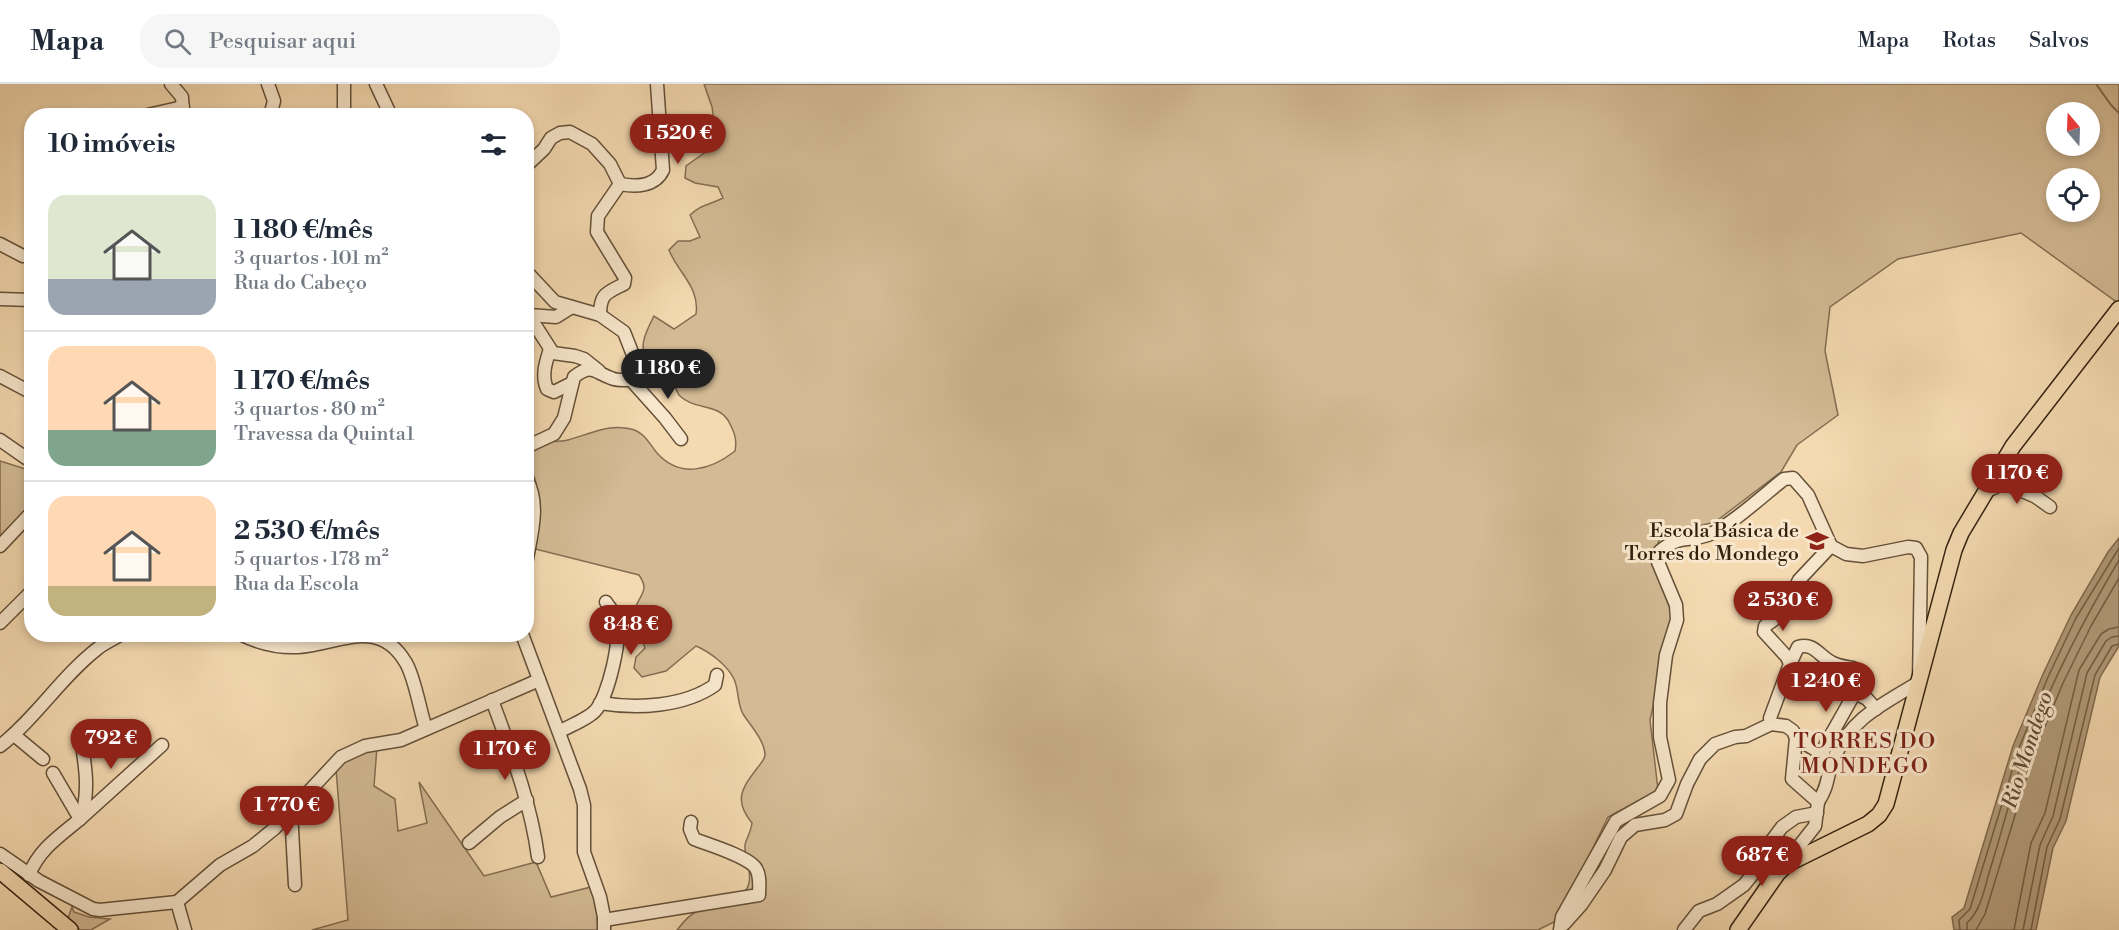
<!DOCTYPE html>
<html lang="pt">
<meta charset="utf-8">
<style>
body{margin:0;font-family:"Libre Bodoni",serif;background:#f6f6f7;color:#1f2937;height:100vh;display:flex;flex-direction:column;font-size:22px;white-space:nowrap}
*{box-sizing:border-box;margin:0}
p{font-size:20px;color:#747a83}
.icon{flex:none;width:33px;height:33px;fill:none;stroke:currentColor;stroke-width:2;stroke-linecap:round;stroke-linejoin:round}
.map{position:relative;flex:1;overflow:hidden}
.sheet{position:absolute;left:24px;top:24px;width:510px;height:534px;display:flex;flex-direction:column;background:#fff;border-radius:24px;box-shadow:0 3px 9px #0003}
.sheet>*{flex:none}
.needle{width:39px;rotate:341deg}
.controls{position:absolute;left:2046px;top:18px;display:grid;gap:12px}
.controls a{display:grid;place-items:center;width:54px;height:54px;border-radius:50%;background:#fff;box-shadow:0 3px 9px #0003;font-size:30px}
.price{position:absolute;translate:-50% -51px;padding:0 14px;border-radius:21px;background:#8f2418;color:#fff;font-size:20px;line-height:39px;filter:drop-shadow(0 2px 3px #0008)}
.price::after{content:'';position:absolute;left:50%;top:36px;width:18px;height:14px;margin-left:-9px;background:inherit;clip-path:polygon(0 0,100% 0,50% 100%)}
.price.current{background:#222;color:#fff}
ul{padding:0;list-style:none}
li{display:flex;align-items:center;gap:18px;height:150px;padding:0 24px}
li+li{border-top:2px solid #e0e1e3}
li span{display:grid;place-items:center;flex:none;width:168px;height:120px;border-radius:18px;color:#555}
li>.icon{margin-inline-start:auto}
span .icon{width:72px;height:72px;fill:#fffc;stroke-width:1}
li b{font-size:26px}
h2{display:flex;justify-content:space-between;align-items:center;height:72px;padding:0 24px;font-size:26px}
header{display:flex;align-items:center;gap:36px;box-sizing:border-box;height:84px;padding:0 30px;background:#fff;border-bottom:2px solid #e0e1e3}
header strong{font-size:28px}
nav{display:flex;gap:33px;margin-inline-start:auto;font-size:21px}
.search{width:420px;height:54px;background:#f6f6f7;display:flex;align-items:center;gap:15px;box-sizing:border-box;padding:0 21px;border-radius:24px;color:#747a83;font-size:22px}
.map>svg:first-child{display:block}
.green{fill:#d4bb95;stroke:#846e52;stroke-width:1.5;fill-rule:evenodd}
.water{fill:#b39b7a;stroke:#806b4f;stroke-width:1.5}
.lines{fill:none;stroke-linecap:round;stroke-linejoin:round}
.shore{stroke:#745e44;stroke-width:1.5}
.stream{stroke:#806b4f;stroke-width:2}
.minor-casing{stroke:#645038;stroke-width:15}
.major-casing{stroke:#34220f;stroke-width:18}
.minor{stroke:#f8e7cc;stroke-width:12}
.major{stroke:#f5dab1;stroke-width:15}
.labels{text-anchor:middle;stroke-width:6;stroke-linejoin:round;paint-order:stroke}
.poi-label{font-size:20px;fill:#34220f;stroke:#f8e7cc;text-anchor:end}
.water-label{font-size:21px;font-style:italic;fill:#604c34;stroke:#f8e7cc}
.quarter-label{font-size:22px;letter-spacing:1.5px;fill:#7a1f14;stroke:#f8e7cc}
</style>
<header>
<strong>Mapa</strong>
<div class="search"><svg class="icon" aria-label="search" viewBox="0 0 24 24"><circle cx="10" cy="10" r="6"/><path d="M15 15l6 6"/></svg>Pesquisar aqui</div>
<nav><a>Mapa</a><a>Rotas</a><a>Salvos</a></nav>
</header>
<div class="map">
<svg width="2119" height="846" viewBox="0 0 2119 846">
<rect width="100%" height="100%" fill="#f5dab1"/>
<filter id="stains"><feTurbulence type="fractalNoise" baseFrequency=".00333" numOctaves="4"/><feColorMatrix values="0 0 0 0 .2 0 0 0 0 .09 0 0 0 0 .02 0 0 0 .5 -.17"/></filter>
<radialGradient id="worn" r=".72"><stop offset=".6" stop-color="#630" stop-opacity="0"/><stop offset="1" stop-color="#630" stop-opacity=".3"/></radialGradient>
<g class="green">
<path d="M704,0H2119V218L2118,219L2021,149L1898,175L1830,223L1825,267L1838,331L1797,361L1781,388L1715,438L1661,451L1652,477L1673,532L1650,636L1658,706L1608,733L1558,836L1538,846H677C682,840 687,833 694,829C710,819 744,822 749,799C752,786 744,774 745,761C746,755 751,748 752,739C733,716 742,704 758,683C761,679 765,675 765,671C765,657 750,641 743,630C737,619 739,606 734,595C727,581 710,568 696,562L666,587L642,593L634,584L636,573L645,564L641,553L632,546C632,538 633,529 636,522C642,508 649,506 639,491L527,463C527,456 526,447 527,439C529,427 536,415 536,402C536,388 524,381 528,366C533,364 539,360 545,358C552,357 560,358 568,356C587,351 610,339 631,345C644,348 649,359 657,369C680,395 711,386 735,367C737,356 735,350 730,340C720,318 695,327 680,312C674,306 675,293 667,288C662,284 656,282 651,278C635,266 647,246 654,232L674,245L696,230C700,203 678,189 669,166L678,157H690L700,153L690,131C701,120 710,121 723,114L718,103L695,99L685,94L686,82L717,60L712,23ZM2056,28H2090V62H2056ZM2056,94H2090V128H2056Z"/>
<path d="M0,377L32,387L31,421L0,456Z"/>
<path d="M377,663L374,702L395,715L398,747L427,739L419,698L484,792L536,778L551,813L595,802L600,833L599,846H312L348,836L336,685L343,676Z"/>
<path d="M72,823L74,828L89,833L110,835L91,846H80L68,834Z"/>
</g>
<path class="water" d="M2119,454V562L2100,593L2066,737L2053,764L2036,846H1954L1952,833L1964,824L2013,662L2043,590L2071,531L2108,468Z"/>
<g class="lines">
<g class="shore">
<path d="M1960,846L1959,836L1970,825L2019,664L2048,593L2076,534L2119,464"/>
<path d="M1967,846V839C1981,826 1984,806 1989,789C2002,748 2012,706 2026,666C2050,599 2083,537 2119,476"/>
<path d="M1976,846L1985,830L2034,669L2063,599L2091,542L2119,494"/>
<path d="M2014,846L2031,759L2045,729L2079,586L2101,550L2109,545L2119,543"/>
<path d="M2023,846L2040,761L2053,732L2087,589L2106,557L2112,553L2119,552"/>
<path d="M2031,846L2047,763L2060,735L2095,591L2112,562L2119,560"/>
</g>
<path class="stream" d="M2096,0L2111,21L2119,29"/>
<g class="minor-casing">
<g id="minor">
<path d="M171,0L182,13L183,30"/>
<path d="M268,0L274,17L270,32"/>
<path d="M344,0V32"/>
<path d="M376,0L391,32"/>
<path d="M143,32L183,23"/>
<path d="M526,82L544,65L551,54L560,49L570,48L592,60L610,80L620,100L598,132L597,148L625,194L624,200C606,209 600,210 600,231"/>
<path d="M620,100C635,103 655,103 663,86L657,0"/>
<path d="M0,160L23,172H32"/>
<path d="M526,187L555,218L600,231L624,248L635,276L631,296C625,296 617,297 611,294C594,288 592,279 574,293L564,334L554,350L526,363"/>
<path d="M0,215L32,216"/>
<path d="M526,227L553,269L575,272L584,275L599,287"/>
<path d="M529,231L556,233L572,223"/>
<path d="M550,265C546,278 541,291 547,305L554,308L570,300"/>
<path d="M0,292L32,309"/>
<path d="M631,296L665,334L681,355"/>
<path d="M0,356L26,374"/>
<path d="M526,394C541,420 531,451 526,480"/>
<path d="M1985,408L2004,399L2036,413L2050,423"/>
<path d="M0,462L32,428"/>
<path d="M0,539L32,507"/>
<path d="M240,550C260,560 277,564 298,563C339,560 379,532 406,579C415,594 420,627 426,645"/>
<path d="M522,550L580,705L584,721V768L600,813L604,833V846"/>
<path d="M1790,580L1798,563C1815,558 1819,573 1833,579C1839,582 1847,583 1853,584"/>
<path d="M492,616C511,668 531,719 538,773"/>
<path d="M600,619C637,625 684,623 715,601L717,591"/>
<path d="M1771,640L1770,634L1790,580L1787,573L1764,548L1765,542L1786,527L1794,516L1795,504L1799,496L1831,462"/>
<path d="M559,648C569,642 588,635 595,627C608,614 623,551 616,534C614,528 609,523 606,518"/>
<path d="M14,651L43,675"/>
<path d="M81,654C85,681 90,707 81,734"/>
<path d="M0,662C36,634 61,593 97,565C104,559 114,555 122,550"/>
<path d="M1830,685L1819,680L1826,660L1853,612L1857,610L1867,615L1876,625"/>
<path d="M291,727L295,801"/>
<path d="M80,735L162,661"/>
<path d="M469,759L500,733L527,716"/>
<path d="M0,770L39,797L93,825L100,826L177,818L220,781L253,762L275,744L341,673L365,662L401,656L539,596"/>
<path d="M1793,776L1796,766L1815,742L1818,718L1792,695L1796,654"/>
<path d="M29,791C39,765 60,752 80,735L53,689"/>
<path d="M177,818L185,846"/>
<path d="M604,836L759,811C759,802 761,791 755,783C744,771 709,761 694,755L690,745L691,738"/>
<path d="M1564,840L1581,821L1605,786L1621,753L1635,741L1665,736L1676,730L1687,700L1700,675L1715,660L1735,653L1746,652L1771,640L1786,642L1793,647L1796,654L1814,665L1823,669"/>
<path d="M1560,846L1562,833L1616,737L1660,712L1669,696L1660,653V619L1666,571L1677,536L1676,521L1658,478L1660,467C1679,451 1687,458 1708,451C1728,444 1766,409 1784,395L1793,394L1808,411L1831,462L1846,470L1863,472L1908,463L1916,464L1921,473L1919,598C1882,621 1852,633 1834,674C1826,691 1830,700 1818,718"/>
<path d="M1684,846L1699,827L1717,820L1744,801L1761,780L1770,759L1782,743L1796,733L1817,729"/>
</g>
</g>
<g class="major-casing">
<g id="major">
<path d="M0,787L70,846"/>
<path d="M1738,846L1777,790L1787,780L1868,740L1879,731L1886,720L1954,466L1961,449L2013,362L2119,225"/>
</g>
</g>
<use href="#minor" class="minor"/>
<use href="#major" class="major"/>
</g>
<defs>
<g id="school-bare" transform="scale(1.8)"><path d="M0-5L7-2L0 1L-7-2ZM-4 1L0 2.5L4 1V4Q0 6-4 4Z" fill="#8f2418" stroke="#f8e7cc" stroke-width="2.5" paint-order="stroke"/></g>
</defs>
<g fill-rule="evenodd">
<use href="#school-bare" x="1817" y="457"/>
</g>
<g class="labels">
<g class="poi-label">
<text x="1799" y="453">Escola Básica de<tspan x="1799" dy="23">Torres do Mondego</tspan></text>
</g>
<g class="water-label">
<text transform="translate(2027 666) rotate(-72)" y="7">Rio Mondego</text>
</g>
<g class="quarter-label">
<text x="1865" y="664">TORRES DO<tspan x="1865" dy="25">MONDEGO</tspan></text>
</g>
</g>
<rect width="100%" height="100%" filter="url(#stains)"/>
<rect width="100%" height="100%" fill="url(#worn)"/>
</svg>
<div class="controls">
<a><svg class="needle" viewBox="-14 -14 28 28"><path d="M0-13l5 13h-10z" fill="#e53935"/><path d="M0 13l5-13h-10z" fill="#747a83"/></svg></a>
<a><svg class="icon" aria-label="locate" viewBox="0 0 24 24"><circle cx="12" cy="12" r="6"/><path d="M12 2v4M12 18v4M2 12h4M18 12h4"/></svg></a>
</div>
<b class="price" style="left:678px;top:81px">1 520 €</b>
<b class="price current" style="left:668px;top:316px">1 180 €</b>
<b class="price" style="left:2017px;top:421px">1 170 €</b>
<b class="price" style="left:1783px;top:548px">2 530 €</b>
<b class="price" style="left:631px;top:572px">848 €</b>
<b class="price" style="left:1826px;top:629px">1 240 €</b>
<b class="price" style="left:111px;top:686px">792 €</b>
<b class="price" style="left:505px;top:697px">1 170 €</b>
<b class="price" style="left:287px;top:753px">1 770 €</b>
<b class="price" style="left:1762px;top:803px">687 €</b>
<section class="sheet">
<h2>10 imóveis<svg class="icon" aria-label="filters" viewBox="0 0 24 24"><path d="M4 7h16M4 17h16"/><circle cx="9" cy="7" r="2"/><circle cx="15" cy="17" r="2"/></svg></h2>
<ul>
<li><span style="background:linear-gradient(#dfe7d0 70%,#9aa5b1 0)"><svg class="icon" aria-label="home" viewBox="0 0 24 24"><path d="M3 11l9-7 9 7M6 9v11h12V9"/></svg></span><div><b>1 180 €/mês</b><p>3 quartos · 101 m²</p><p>Rua do Cabeço</p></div></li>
<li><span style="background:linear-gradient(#ffd9b3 70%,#7fa58c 0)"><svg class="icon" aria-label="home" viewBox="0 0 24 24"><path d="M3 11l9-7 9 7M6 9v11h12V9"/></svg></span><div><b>1 170 €/mês</b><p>3 quartos · 80 m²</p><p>Travessa da Quinta1</p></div></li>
<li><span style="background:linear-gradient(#ffd9b3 75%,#c2b280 0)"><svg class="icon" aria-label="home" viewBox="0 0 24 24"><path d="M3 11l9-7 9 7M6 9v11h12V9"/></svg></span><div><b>2 530 €/mês</b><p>5 quartos · 178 m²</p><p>Rua da Escola</p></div></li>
</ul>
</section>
</div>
